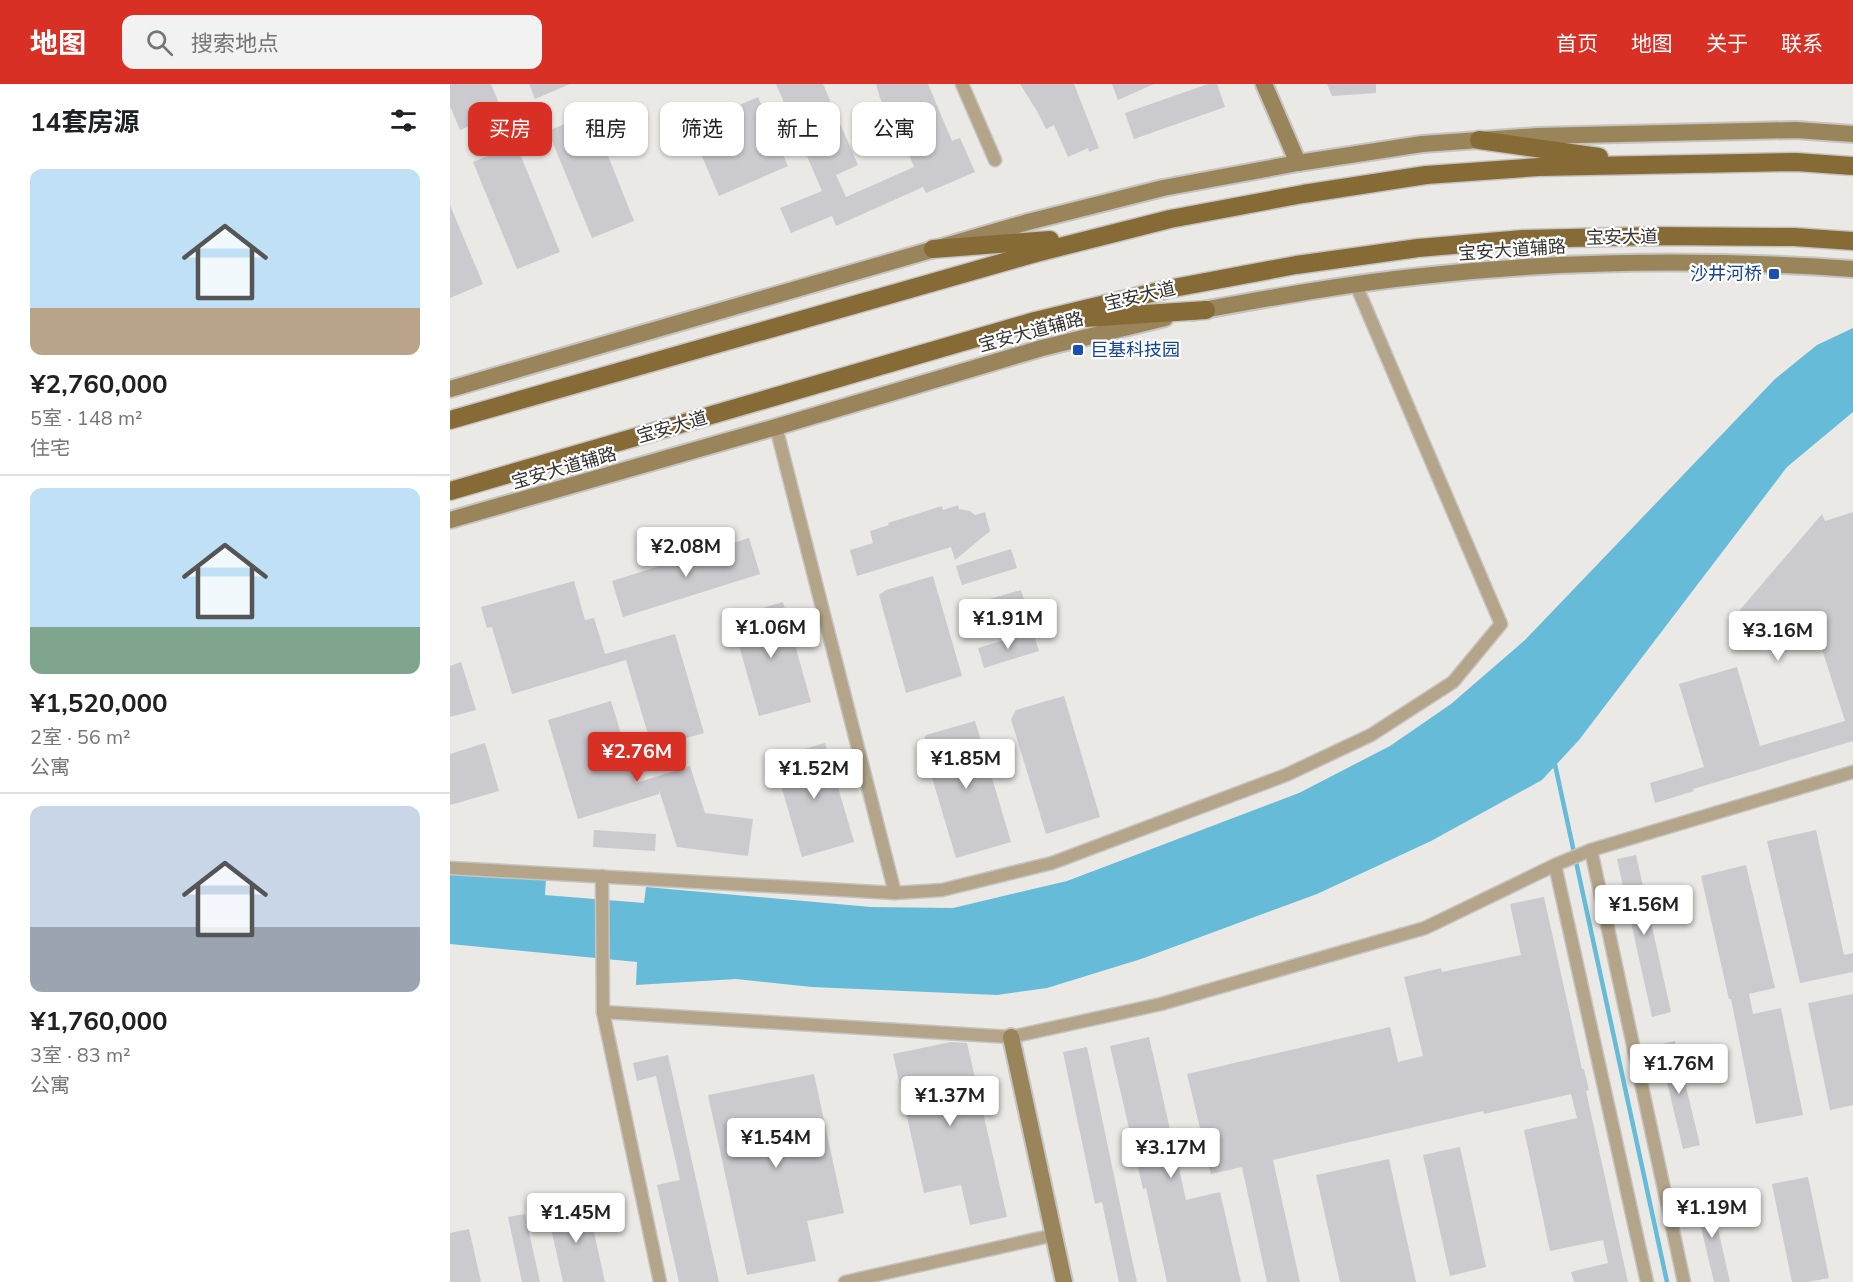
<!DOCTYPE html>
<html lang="zh">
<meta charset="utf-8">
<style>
body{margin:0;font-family:"Nunito Sans","Noto Sans SC",sans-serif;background:#f2f2f2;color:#202124;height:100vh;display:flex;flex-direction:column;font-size:22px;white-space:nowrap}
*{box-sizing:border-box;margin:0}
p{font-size:20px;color:#757577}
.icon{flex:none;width:33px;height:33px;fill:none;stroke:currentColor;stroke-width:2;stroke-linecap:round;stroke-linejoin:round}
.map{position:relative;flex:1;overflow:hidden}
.panel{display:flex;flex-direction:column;background:#fff;width:450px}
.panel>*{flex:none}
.top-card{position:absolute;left:18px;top:18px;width:570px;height:54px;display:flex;gap:12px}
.price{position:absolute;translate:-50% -51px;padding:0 14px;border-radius:6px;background:#fff;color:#222;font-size:20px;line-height:39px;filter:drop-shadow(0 2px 3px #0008)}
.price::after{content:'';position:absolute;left:50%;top:36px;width:18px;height:14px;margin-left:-9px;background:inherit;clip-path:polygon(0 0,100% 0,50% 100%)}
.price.on{background:#d93025;color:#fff}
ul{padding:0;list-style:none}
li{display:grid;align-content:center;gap:12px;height:318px;padding:0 30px}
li+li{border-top:2px solid #e0e0e0}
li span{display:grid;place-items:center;height:186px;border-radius:12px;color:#555}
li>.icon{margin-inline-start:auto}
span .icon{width:108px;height:108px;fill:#fffc;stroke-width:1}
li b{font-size:26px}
h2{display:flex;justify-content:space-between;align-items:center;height:72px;padding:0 30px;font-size:26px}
.pill{padding:0 21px;border-radius:12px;background:#fff;box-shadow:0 2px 4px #0004;font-size:21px;line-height:54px}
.pill.on{background:#d93025;color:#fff}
header{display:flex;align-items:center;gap:36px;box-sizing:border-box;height:84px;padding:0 30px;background:#d93025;color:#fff}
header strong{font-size:28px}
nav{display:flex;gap:33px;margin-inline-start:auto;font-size:21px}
.search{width:420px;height:54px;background:#f2f2f2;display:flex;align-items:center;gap:15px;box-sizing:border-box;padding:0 21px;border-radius:12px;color:#757577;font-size:22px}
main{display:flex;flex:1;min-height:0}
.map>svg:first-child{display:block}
.water{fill:#66bbd9}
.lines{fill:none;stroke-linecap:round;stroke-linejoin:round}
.stream{stroke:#66bbd9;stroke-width:4.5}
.building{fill:#cbcace}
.street-casing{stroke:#c6c4c1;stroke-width:15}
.secondary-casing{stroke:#c6c4c1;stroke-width:20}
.primary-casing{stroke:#c6c4c1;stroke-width:21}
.street{stroke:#b4a58a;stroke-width:12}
.secondary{stroke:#9a845a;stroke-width:16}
.primary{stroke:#876b36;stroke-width:18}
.transit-dot{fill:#1a4fb4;stroke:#fff;stroke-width:2}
.labels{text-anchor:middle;stroke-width:4.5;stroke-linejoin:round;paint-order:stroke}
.street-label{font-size:18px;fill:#333230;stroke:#fff}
.transit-label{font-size:18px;fill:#164399;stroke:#fff;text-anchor:end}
</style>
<header>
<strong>地图</strong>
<div class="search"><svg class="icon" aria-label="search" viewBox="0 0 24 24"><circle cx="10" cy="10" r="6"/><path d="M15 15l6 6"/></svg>搜索地点</div>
<nav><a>首页</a><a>地图</a><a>关于</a><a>联系</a></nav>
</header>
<main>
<section class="panel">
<h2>14套房源<svg class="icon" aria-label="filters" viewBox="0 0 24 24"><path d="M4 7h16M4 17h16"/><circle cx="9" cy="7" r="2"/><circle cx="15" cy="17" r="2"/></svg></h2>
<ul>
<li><span style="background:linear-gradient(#bfe0f5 75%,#b9a48a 0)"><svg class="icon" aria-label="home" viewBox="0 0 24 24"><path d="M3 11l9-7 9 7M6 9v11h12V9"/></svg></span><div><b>¥2,760,000</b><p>5室 · 148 m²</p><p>住宅</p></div></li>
<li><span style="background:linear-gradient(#bfe0f5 75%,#7fa58c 0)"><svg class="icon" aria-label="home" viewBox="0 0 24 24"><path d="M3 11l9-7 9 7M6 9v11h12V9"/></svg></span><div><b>¥1,520,000</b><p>2室 · 56 m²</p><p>公寓</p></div></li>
<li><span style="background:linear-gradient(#c9d6e8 65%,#9aa5b1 0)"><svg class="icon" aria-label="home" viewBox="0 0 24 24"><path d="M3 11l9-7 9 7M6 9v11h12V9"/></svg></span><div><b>¥1,760,000</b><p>3室 · 83 m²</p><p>公寓</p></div></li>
</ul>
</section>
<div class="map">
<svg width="1403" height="1198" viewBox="0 0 1403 1198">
<rect width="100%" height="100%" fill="#ebe9e5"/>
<path class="water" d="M1403,244V328L1337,383L1129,656L1092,696L981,757L867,810L691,875L597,904L547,911L362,903L286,895L186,901L187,878L0,860V786L96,794L95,811L194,819L196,803L421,823L503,824L617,797L849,709L940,662L1001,620L1075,556L1325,295L1367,261Z"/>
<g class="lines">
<path class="stream" d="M1104,676L1217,1198"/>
</g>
<g class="building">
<path d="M0,0H41L53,29L10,46L0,22Z"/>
<path d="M79,0H120L85,15Z"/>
<path d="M326,0H373L408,81L386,91L396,113L464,83L456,63L450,60L453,54L430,14L426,0H478L502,57L510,54L525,88L476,109L473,103L386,142L382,132L341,149L330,124L372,107Z"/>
<path d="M570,0H624L649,64L639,68L638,64L618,73L604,41L596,45L587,27Z"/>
<path d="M662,0H704L668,16Z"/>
<path d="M758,0H767L775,23L684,55L675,29Z"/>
<path d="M877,0H926V9L882,12Z"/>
<path d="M308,13L338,82L269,112L239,42Z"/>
<path d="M141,29L184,137L142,154L98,47Z"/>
<path d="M66,60L110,168L67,185L23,78Z"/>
<path d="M0,121L33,200L0,214Z"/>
<path d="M508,421L509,425L520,427L525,431L535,428L540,447L505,476L501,463L407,492L400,466L423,459L420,447L439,441L438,439L492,422L493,426Z"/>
<path d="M1403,428V657L1243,705L1244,707L1205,719L1200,699L1254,683L1229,600L1287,583L1310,662L1395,637L1361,531L1290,551L1283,534L1372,430L1375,437Z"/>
<path d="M299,454L310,490L173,533L162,497Z"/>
<path d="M561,465L567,484L512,501L506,482Z"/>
<path d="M483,492L512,592L456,609L429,511L436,506Z"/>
<path d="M124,497L135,536L144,534L155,570L225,550L254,649L202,664L176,576L62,610L42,543L37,544L31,523Z"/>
<path d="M571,506L577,525L521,542L516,522Z"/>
<path d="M333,518L361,618L309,632L281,533Z"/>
<path d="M583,548L589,567L534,584L528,564Z"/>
<path d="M11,578L26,626L0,633V582Z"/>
<path d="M614,612L650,733L596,750L561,635L566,626Z"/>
<path d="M161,617L186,699L240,682L255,729L303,735L298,772L227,763L209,706V710L128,735L98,636Z"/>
<path d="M525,637L561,758L506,774L472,660L476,651Z"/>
<path d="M35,659L49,707L0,721V670Z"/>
<path d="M375,659L404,758L352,773L323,674Z"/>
<path d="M144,746L206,750L205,767L143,763Z"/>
<path d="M1366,746L1394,871L1403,869V888L1350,899L1317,757Z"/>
<path d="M1186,771L1221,928L1202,933L1167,775Z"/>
<path d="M1296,781L1325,904L1299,910L1303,930L1331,924L1353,1031L1306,1040L1281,915H1279L1251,792Z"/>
<path d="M1094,813L1132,985H1134L1139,1006L1136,1007L1178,1198H1124L1121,1188L1158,1179L1153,1156L1100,1167L1074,1046L1127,1034L1121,1010L1034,1030L1033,1027L823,1076L850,1198H817L792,1083L761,1090L737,990L940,943L948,978L973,972L954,893L991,884L992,888L1071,871L1060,820Z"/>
<path d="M1403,910V1021L1380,1026L1358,919Z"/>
<path d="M699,953L736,1116L770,1108L791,1198H717L696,1104L693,1105L660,962Z"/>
<path d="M1225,957L1250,1061L1233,1065L1208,961Z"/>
<path d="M501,958L517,959L557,1133L520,1141L511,1101L474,1109L443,970Z"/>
<path d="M637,963L672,1130L687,1198H669L652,1118L645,1120L613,968Z"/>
<path d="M218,971L241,1073L269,1198H229L207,1101L230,1096L206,992L187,997L183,979Z"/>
<path d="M364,990L394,1129L357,1137L366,1177L297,1191L258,1011Z"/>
<path d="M1010,1063L1036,1183L1000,1192L973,1071Z"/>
<path d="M939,1075L966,1198H890L866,1091Z"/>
<path d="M1358,1093L1379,1194L1358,1198H1342L1322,1100Z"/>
<path d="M1260,1110L1280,1198H1264L1244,1114Z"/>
<path d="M137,1117L155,1198H113L97,1126Z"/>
<path d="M75,1130L90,1198H72L58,1133Z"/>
<path d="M19,1145L31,1198H0V1149Z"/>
</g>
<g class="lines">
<g class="street-casing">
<g id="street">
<path d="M512,0L545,76"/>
<path d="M326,343L445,809"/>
<path d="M1141,766L1234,1198"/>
<path d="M1105,781L1197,1198"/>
<path d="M0,784L445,809L492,806L602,779L836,691L921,651L1003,598L1051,540L906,201"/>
<path d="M152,792L153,928L210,1198"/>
<path d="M153,928L561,953L711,920L975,844L1105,781L1141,766L1403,688"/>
<path d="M395,1198L604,1151"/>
</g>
</g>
<g class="secondary-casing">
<g id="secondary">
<path d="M814,0L848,79"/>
<path d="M743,228C819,214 895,200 972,192C1114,176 1260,175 1403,185"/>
<path d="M0,305L578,138L713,104L848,79L972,60L1087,52L1346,46L1403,50"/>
<path d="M0,436L326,343L592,264L715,234"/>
<path d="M561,953L614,1198"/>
</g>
</g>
<g class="primary-casing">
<g id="primary">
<path d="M1029,56L1149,73"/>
<path d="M483,165L600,156"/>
<path d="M635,234L756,226"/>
<path d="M0,336L586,169L720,135L853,110L976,91L1089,83L1346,78L1403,82"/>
<path d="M0,407L585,237L718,205L846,181L968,164L1073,155L1206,152L1344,153L1403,157"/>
</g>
</g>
<use href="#street" class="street"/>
<use href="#secondary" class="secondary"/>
<use href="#primary" class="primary"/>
</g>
<g class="transit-dot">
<rect x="1318" y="184" width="12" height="12" rx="3"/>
<rect x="622" y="260" width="12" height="12" rx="3"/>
</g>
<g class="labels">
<g class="street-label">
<text transform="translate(1172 153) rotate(-1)" y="6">宝安大道</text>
<text transform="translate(1062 166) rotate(-4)" y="6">宝安大道辅路</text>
<text transform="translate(690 212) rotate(-13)" y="6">宝安大道</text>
<text transform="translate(581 248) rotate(-15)" y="6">宝安大道辅路</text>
<text transform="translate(222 343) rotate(-16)" y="6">宝安大道</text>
<text transform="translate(114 384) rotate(-16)" y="6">宝安大道辅路</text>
</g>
<g class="transit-label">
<text x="1312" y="196">沙井河桥</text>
<text x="640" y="272" text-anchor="start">巨基科技园</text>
</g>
</g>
</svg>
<b class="price" style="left:236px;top:494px">¥2.08M</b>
<b class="price" style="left:558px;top:566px">¥1.91M</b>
<b class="price" style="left:321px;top:575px">¥1.06M</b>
<b class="price" style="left:1328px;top:578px">¥3.16M</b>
<b class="price on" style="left:187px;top:699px">¥2.76M</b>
<b class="price" style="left:516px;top:706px">¥1.85M</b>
<b class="price" style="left:364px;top:716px">¥1.52M</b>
<b class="price" style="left:1194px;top:852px">¥1.56M</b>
<b class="price" style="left:1229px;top:1011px">¥1.76M</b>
<b class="price" style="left:500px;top:1043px">¥1.37M</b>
<b class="price" style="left:326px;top:1085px">¥1.54M</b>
<b class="price" style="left:721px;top:1095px">¥3.17M</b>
<b class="price" style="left:1262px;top:1155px">¥1.19M</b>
<b class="price" style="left:126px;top:1160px">¥1.45M</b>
<div class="top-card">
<a class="pill on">买房</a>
<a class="pill">租房</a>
<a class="pill">筛选</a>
<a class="pill">新上</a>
<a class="pill">公寓</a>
</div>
</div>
</main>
